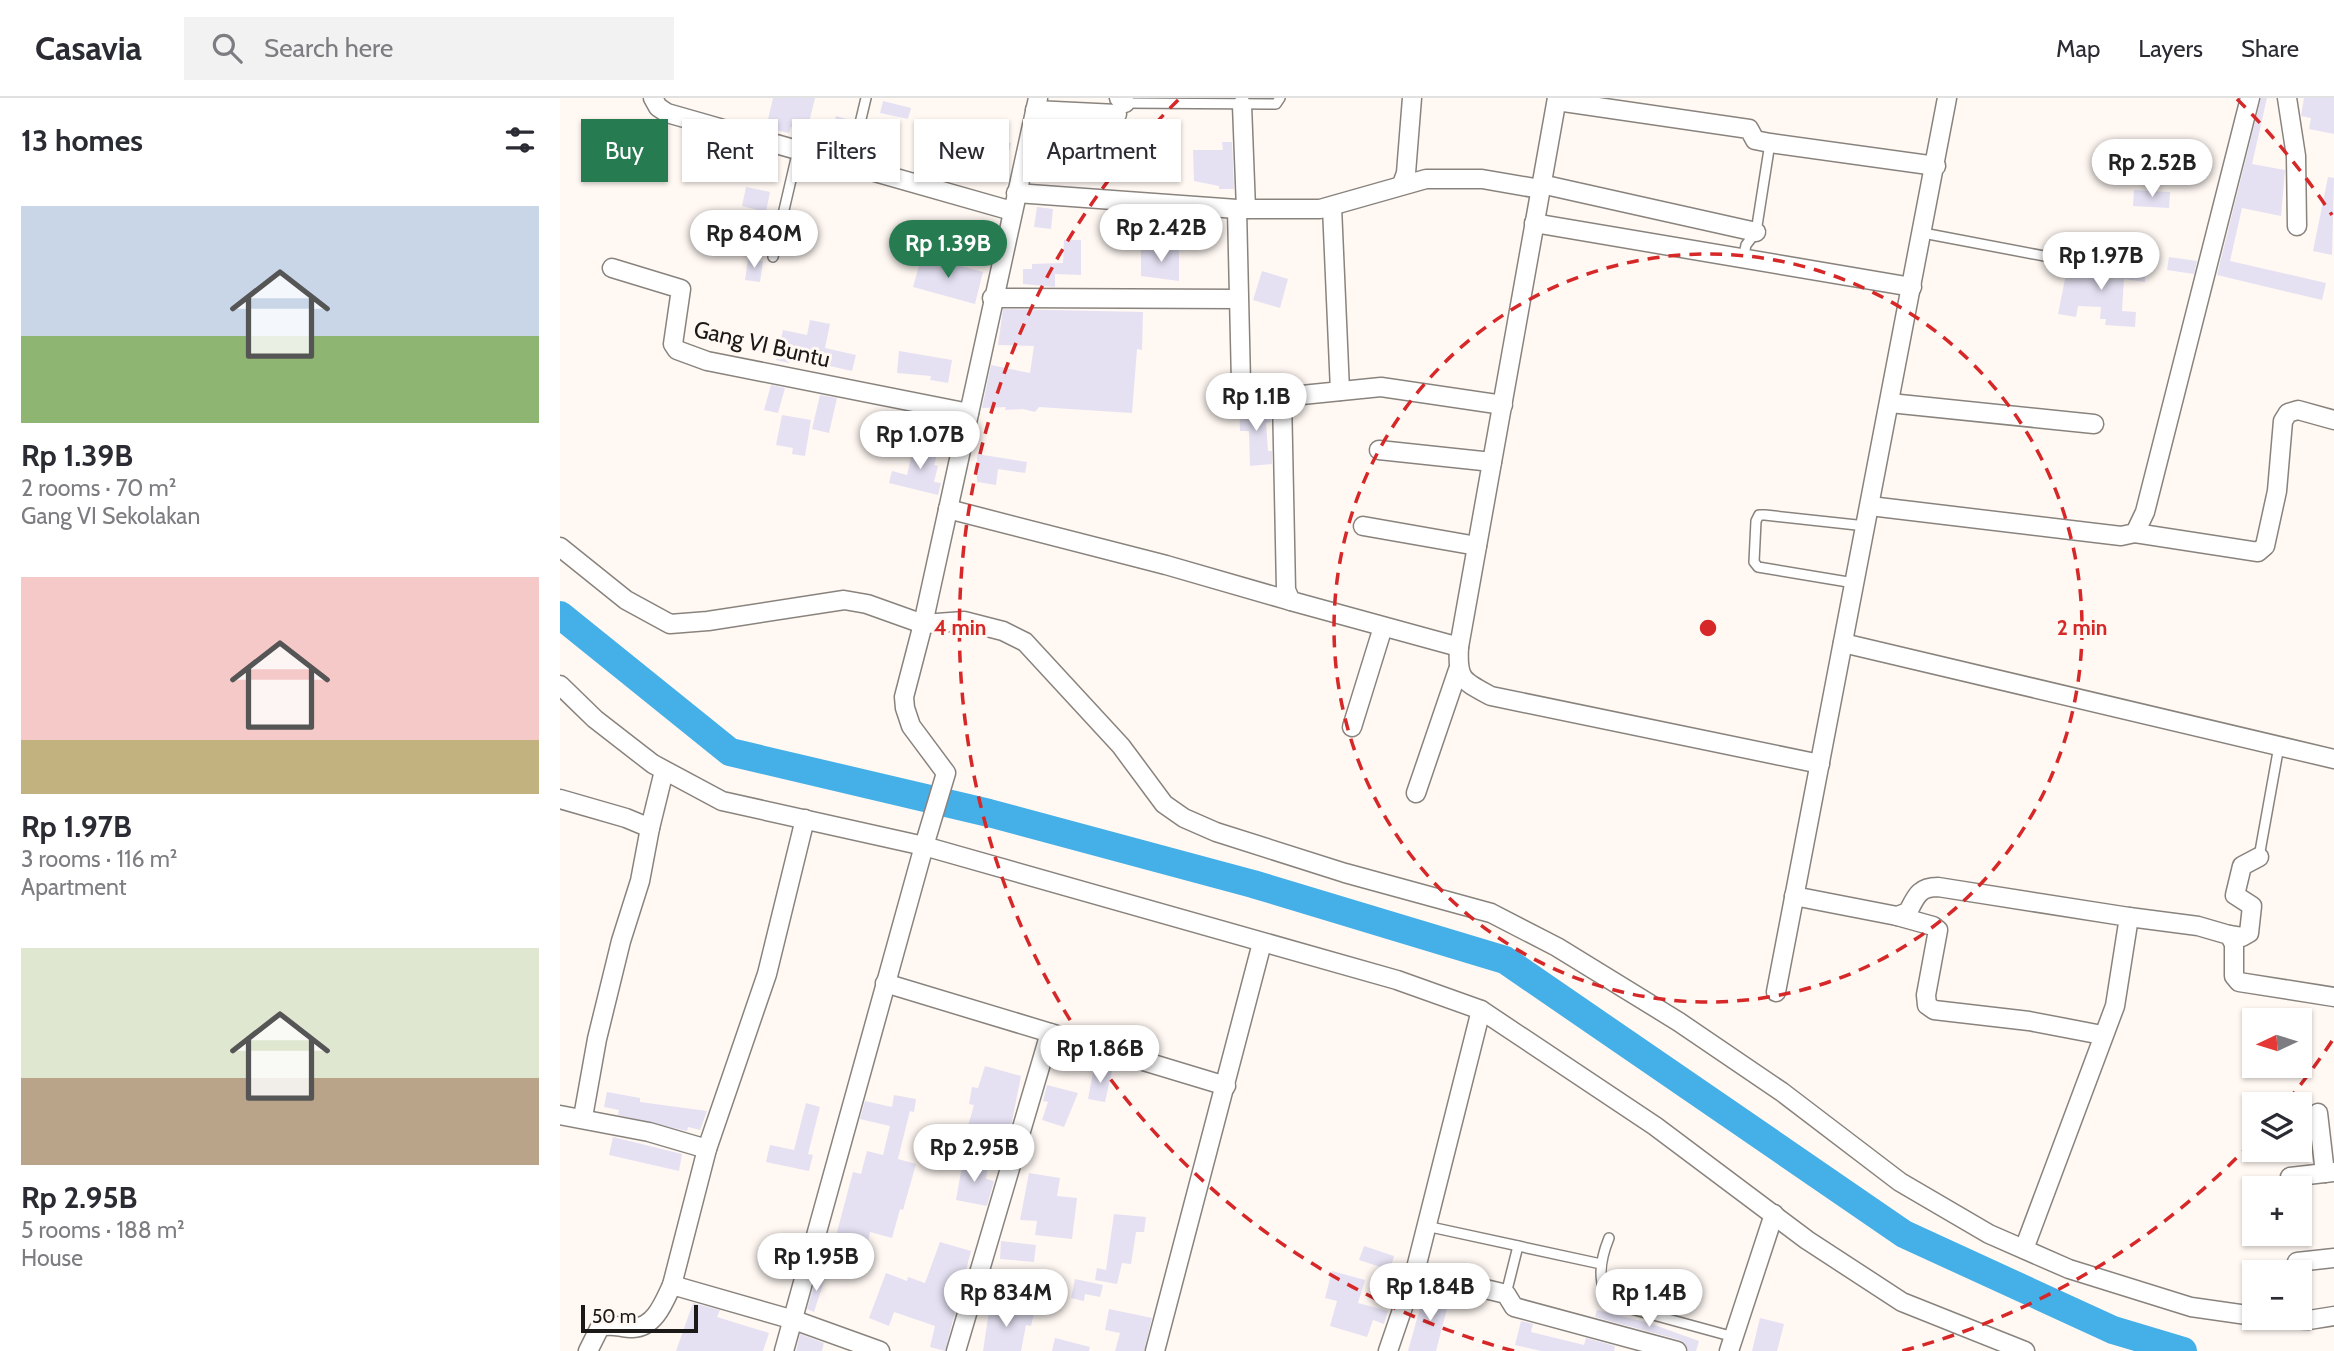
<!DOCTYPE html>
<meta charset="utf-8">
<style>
body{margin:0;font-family:Cabin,sans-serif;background:#f2f2f3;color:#2b2b33;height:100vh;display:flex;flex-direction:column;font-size:26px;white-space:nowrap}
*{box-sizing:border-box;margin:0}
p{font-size:23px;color:#7c7c81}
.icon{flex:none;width:38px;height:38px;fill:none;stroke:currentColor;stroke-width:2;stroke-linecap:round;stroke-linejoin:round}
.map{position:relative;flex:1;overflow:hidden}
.details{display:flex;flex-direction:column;background:#fff;width:560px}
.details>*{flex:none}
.top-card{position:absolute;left:21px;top:21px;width:665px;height:63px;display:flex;gap:14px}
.needle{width:46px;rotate:266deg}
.fabs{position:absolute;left:1682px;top:910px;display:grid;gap:14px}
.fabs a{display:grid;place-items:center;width:70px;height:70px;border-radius:0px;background:#fff;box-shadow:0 2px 5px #0004;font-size:35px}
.scale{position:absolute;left:21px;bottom:18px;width:117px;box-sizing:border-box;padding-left:7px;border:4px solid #1c1a18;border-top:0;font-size:19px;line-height:24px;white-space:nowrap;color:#1c1a18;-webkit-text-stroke:5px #fff8f3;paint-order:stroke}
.price{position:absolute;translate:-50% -60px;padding:0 16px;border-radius:24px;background:#fff;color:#222;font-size:23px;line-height:46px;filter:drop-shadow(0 2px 4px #0008)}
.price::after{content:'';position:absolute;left:50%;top:42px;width:21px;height:16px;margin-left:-10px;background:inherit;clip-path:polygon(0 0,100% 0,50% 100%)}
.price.current{background:#267c50;color:#fff}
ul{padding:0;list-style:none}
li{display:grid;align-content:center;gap:14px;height:371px;padding:0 21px}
li span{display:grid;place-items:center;height:217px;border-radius:0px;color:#555}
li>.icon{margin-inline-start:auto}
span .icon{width:126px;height:126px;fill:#fffc;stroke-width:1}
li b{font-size:30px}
h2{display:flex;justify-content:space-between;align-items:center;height:84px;padding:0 21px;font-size:30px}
.pill{padding:0 24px;border-radius:0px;background:#fff;box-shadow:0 2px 5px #0004;font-size:24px;line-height:63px}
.pill.current{background:#267c50;color:#fff}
header{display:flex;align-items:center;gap:42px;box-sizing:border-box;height:98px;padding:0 35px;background:#fff;border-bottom:2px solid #e1e1e2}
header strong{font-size:33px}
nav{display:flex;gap:38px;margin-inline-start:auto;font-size:24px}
.search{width:490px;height:63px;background:#f2f2f3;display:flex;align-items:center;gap:18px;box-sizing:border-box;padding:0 24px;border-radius:0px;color:#7c7c81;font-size:26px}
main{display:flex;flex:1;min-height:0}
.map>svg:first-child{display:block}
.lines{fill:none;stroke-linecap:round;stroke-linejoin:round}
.river{stroke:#45afe7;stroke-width:28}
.building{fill:#e5e1f3}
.service-casing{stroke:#89837e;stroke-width:12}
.minor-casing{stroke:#89837e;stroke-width:21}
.service{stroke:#fff;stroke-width:9}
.minor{stroke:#fff;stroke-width:18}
.ring{fill:none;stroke:#d62828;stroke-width:3.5;stroke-dasharray:12 9}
.labels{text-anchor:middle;stroke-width:6;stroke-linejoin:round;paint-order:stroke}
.street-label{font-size:23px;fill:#1c1a18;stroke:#fff8f3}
.centre{fill:#d62828;stroke:#fff8f3;stroke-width:3.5}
.ring-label{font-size:21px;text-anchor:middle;font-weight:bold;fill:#d62828;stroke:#fff8f3;stroke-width:6;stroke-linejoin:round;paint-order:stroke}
</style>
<header>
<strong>Casavia</strong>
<div class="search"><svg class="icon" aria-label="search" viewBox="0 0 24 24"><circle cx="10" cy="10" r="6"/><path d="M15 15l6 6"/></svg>Search here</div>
<nav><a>Map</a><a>Layers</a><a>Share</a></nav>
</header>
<main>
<section class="details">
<h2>13 homes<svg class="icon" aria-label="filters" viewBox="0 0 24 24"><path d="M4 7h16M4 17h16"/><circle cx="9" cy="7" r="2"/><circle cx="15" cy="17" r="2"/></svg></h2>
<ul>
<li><span style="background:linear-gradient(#c9d6e8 60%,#8fb573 0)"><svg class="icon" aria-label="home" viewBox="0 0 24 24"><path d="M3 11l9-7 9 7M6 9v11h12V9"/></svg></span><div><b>Rp 1.39B</b><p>2 rooms · 70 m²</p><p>Gang VI Sekolakan</p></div></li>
<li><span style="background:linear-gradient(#f6c9c9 75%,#c2b280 0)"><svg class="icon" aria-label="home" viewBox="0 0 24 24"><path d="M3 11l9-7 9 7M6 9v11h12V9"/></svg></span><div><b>Rp 1.97B</b><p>3 rooms · 116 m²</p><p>Apartment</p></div></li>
<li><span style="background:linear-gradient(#dfe7d0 60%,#b9a48a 0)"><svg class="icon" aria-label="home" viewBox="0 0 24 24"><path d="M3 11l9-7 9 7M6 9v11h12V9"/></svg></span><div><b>Rp 2.95B</b><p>5 rooms · 188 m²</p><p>House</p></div></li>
</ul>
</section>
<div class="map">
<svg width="1774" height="1253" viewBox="0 0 1774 1253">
<rect width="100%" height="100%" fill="#fff8f3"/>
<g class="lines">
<path class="river" d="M0,517L170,654L429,715L693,786L945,862L1344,1136L1553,1232L1623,1253"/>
</g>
<g class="building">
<path d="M213,0H255L247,33L231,29L229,35L206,30Z"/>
<path d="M1701,0H1707L1692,66L1725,72L1721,118L1682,110L1670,163L1766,185L1762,202L1657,177Z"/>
<path d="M1744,0H1774V36L1749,31L1751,20L1741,18Z"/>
<path d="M323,3L351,10L348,21L320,15Z"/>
<path d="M276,18L290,22L284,48L270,45Z"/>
<path d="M421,22L440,25L437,42L451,45L447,63L413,55Z"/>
<path d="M541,27H553L552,32L584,34L583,57L565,56V53L528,51L527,79L494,78L495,60L510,61L511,34L540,35Z"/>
<path d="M662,44H672L674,91H659V88L634,83L633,52H663Z"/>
<path d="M377,48L390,52L383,78L365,73L369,59L373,60Z"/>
<path d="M1768,79L1774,80L1772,157L1753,153Z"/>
<path d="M186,89L210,94L206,114L182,108Z"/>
<path d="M1574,92L1610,94L1609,110L1573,108Z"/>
<path d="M477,109L493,111L491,131L474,129Z"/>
<path d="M625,119L646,120L645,142L624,141Z"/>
<path d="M229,120L249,126L247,131L254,133L249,150L224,143Z"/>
<path d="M177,132L200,138L196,153L173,147Z"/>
<path d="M504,142H521V177L495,176V189L463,186V171H472V166L503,165Z"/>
<path d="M581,151H619V183L581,178Z"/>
<path d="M362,157L423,174L415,206L353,189Z"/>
<path d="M1609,159L1637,163L1634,176L1607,172Z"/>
<path d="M188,161L203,163L200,184L185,182Z"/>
<path d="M1541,163L1586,168L1585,184L1564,181L1562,213L1576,214L1575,229L1545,227L1546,221H1540L1541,209L1518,208L1516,219L1498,216L1507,171L1540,175Z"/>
<path d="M702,173L728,181L720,210L693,202Z"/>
<path d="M443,211L583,214L582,252L577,251L572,315L479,309L475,314L463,311L445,312L446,309L422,310L431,267L470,275L474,248L438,247Z"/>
<path d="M250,222L270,226L265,250L296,257L292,273L230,259L229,265L216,262L223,232L247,237Z"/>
<path d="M339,253L392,262L388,285L370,282L371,278L337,275Z"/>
<path d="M211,287L225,290L218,315L204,312Z"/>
<path d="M260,297L277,300L269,335L252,331Z"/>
<path d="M679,305L711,313V324L706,325L708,353H712V366L690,368L689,333H680Z"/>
<path d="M222,317L251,322L245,358L232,356L233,350L216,347Z"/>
<path d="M355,344L379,350L374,367L378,368L374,384L381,385L378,397L329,385L332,373L347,377Z"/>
<path d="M417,356L467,364L465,375L438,371L436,387L417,384Z"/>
<path d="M425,968L461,978L451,1028L444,1027L439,1045L406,1035L414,1007L409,1006L412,989L418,990Z"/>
<path d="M534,969L552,973L545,1004L528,1001Z"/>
<path d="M487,987L518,995L504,1029L482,1022L488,1004L483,1003Z"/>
<path d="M47,994L80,1000V1004L147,1013L140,1032L128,1029L127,1033L58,1017L59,1012L44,1009Z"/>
<path d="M334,997L356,1001L354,1014L350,1013L338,1061L356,1066L343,1112L340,1111L332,1140L310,1134L302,1172L269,1164L293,1074L301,1076L307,1053L323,1057L330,1028L300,1021L305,1003L332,1009Z"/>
<path d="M246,1005L260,1009L248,1056L253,1057L249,1073L206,1064L210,1047L234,1052Z"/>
<path d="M53,1039L122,1056L119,1073L49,1057Z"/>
<path d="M403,1063L428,1068L426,1081L434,1083L427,1108L396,1102Z"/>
<path d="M469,1075L500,1080L497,1098L517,1100L512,1141L475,1137L477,1123L460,1122Z"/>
<path d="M554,1116L586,1119L584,1134H576L571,1166L562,1165L557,1186L535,1182L537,1170L546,1172Z"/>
<path d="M441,1143L476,1147L474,1164L440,1161Z"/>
<path d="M380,1144L411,1153L385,1253L370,1249L375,1228L334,1214L329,1228L309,1220L326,1175L347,1183L348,1179L365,1185Z"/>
<path d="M804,1148L834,1158L830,1172L799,1162Z"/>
<path d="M772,1173L805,1182L798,1205L828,1213L824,1226L813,1222L807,1239L770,1228L777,1203L765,1200Z"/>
<path d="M257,1177L265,1180L254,1214L247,1211Z"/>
<path d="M515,1181L543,1187L540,1199L525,1196L524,1203L511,1200Z"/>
<path d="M869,1192L890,1199L876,1253H848L860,1210L863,1211Z"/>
<path d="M133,1205L160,1212L157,1219L209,1235L203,1253H116Z"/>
<path d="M430,1206L474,1215L471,1228L466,1227L461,1253H423Z"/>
<path d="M549,1211L592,1220L584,1253H555L560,1235L545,1232Z"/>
<path d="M1037,1212L1089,1225L1139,1243L1136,1253H1128L1120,1242L1035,1219Z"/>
<path d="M1200,1220L1224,1226L1217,1253H1192Z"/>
<path d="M961,1223L973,1226L971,1234L1024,1247L1026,1240L1055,1248L1054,1253H981L955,1247Z"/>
<path d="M240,1236L264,1245L262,1253H236Z"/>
<path d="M495,1240L530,1249L529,1253H492Z"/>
</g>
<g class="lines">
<g class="service-casing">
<g id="service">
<path d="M565,5L716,6L720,0"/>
<path d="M290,67L306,0"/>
<path d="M1363,135L1526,166"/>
<path d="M213,159L238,52"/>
<path d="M1183,161L1186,147L1196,134L1210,45"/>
<path d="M1294,485L1198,469L1194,464L1196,423L1199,417H1205L1306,428"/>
<path d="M1699,759L1719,648"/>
<path d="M866,1128L1041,1166"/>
<path d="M1049,1140C1040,1162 1035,1187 1053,1206L1174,1239"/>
<path d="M946,1196L958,1148"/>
</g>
</g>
<g class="minor-casing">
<g id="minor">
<path d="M93,0L98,9L107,15L452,113"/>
<path d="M559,0L565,5"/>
<path d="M997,0L899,549C897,582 903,583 931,598L1260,666"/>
<path d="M1727,0L1736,58L1737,128"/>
<path d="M997,3L1189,31L1195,42L1210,45L1376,68"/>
<path d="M682,7L686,111"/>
<path d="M475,12L557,16"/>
<path d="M842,86L846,75L852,0"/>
<path d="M981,86L1196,134"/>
<path d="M456,95L677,111H760L866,81H922L980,91"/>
<path d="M772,109L780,293"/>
<path d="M677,111L681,285L687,296L722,299L726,492L731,503L899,549"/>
<path d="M974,125L1352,189"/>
<path d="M52,170L121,191L113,246L117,252L147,263L409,315"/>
<path d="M432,200L678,201"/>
<path d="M722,299L821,289L943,307"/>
<path d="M1330,305L1534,326"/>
<path d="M819,352L932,364"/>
<path d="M1310,408L1561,438L1575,435L1585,414L1690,0"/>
<path d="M388,411L606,467L731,503"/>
<path d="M803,428L917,448"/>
<path d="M1575,435L1698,454L1705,448L1717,393L1723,323L1728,315L1738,312L1774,322"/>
<path d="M0,449L66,502L110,526L148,523L284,502L307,506L363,526L404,523L443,533L465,544L561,648L604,706L624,720L656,734L785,775L931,815L997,849L1119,924L1222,994L1340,1084L1429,1136L1509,1171L1631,1209L1694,1218"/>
<path d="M1283,545L1774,661"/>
<path d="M0,587L35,621L93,666L162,703L364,748L386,675L351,628L345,610L344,599L363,526L478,0"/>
<path d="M792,629L823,529"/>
<path d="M856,695L898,572"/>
<path d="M0,701L66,720L90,730L80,783L61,843L37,941L23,1019"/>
<path d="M90,730L104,673"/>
<path d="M1234,798L1337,818L1348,814C1356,798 1359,789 1378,789L1569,819L1555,908L1464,1151"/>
<path d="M1337,818L1373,828L1378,832L1366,897L1367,907L1374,912L1469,923L1542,937"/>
<path d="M1569,819L1638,828L1669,837L1674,846V878L1679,884L1774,899"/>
<path d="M1669,837L1682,839L1689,835L1692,808L1675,797L1682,768L1699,759"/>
<path d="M325,885L666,988"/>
<path d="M1216,894L1387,0"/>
<path d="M1758,1015L1765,1075"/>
<path d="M0,1017L89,1034L147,1051L207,876L245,721"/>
<path d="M1730,1079L1774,1074"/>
<path d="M1737,1164L1774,1160"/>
<path d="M855,1174L946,1196L954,1209L1117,1253"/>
<path d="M112,1187L147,1051"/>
<path d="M1714,1220L1749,1222L1774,1218"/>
<path d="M28,1253L40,1229C52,1225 60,1230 73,1230C95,1229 104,1204 112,1187L234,1222L320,1253"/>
<path d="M224,1253L364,748L837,882L921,912L1095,1028L1247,1142L1342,1204L1465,1253"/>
<path d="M396,1253L490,935"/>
<path d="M595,1253L702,845"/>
<path d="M828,1253L855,1174L921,912"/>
<path d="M1169,1253L1214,1116"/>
</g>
</g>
<use href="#service" class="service"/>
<use href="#minor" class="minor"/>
</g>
<g class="ring">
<circle cx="1148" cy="530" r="374"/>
<path d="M1772 943A748 748 0 0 1 1725 1006M1691 1045A748 748 0 0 1 1342 1253M954 1253A748 748 0 0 1 619 1M1677 1A748 748 0 0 1 1772 117"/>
</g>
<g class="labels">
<g class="street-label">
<text transform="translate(202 246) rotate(13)" y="8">Gang VI Buntu</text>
</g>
</g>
<circle cx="1148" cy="530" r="10" class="centre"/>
<g class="ring-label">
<text x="1522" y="537">2 min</text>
<text x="400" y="537">4 min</text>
</g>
</svg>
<div class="fabs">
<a><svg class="needle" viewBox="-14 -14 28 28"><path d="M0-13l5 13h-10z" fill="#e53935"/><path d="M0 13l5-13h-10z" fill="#7c7c81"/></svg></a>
<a><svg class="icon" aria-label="layers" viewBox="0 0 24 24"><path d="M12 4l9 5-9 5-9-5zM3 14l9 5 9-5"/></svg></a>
<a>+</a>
<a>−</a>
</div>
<div class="scale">50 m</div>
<b class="price" style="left:1592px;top:101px">Rp 2.52B</b>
<b class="price" style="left:601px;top:166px">Rp 2.42B</b>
<b class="price" style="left:194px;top:172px">Rp 840M</b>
<b class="price current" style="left:388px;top:182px">Rp 1.39B</b>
<b class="price" style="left:1541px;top:194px">Rp 1.97B</b>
<b class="price" style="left:696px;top:335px">Rp 1.1B</b>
<b class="price" style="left:360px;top:373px">Rp 1.07B</b>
<b class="price" style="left:540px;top:987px">Rp 1.86B</b>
<b class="price" style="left:414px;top:1086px">Rp 2.95B</b>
<b class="price" style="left:256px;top:1195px">Rp 1.95B</b>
<b class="price" style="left:870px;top:1225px">Rp 1.84B</b>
<b class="price" style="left:446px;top:1231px">Rp 834M</b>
<b class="price" style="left:1089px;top:1231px">Rp 1.4B</b>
<div class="top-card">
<a class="pill current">Buy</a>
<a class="pill">Rent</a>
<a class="pill">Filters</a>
<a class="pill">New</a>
<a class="pill">Apartment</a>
</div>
</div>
</main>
